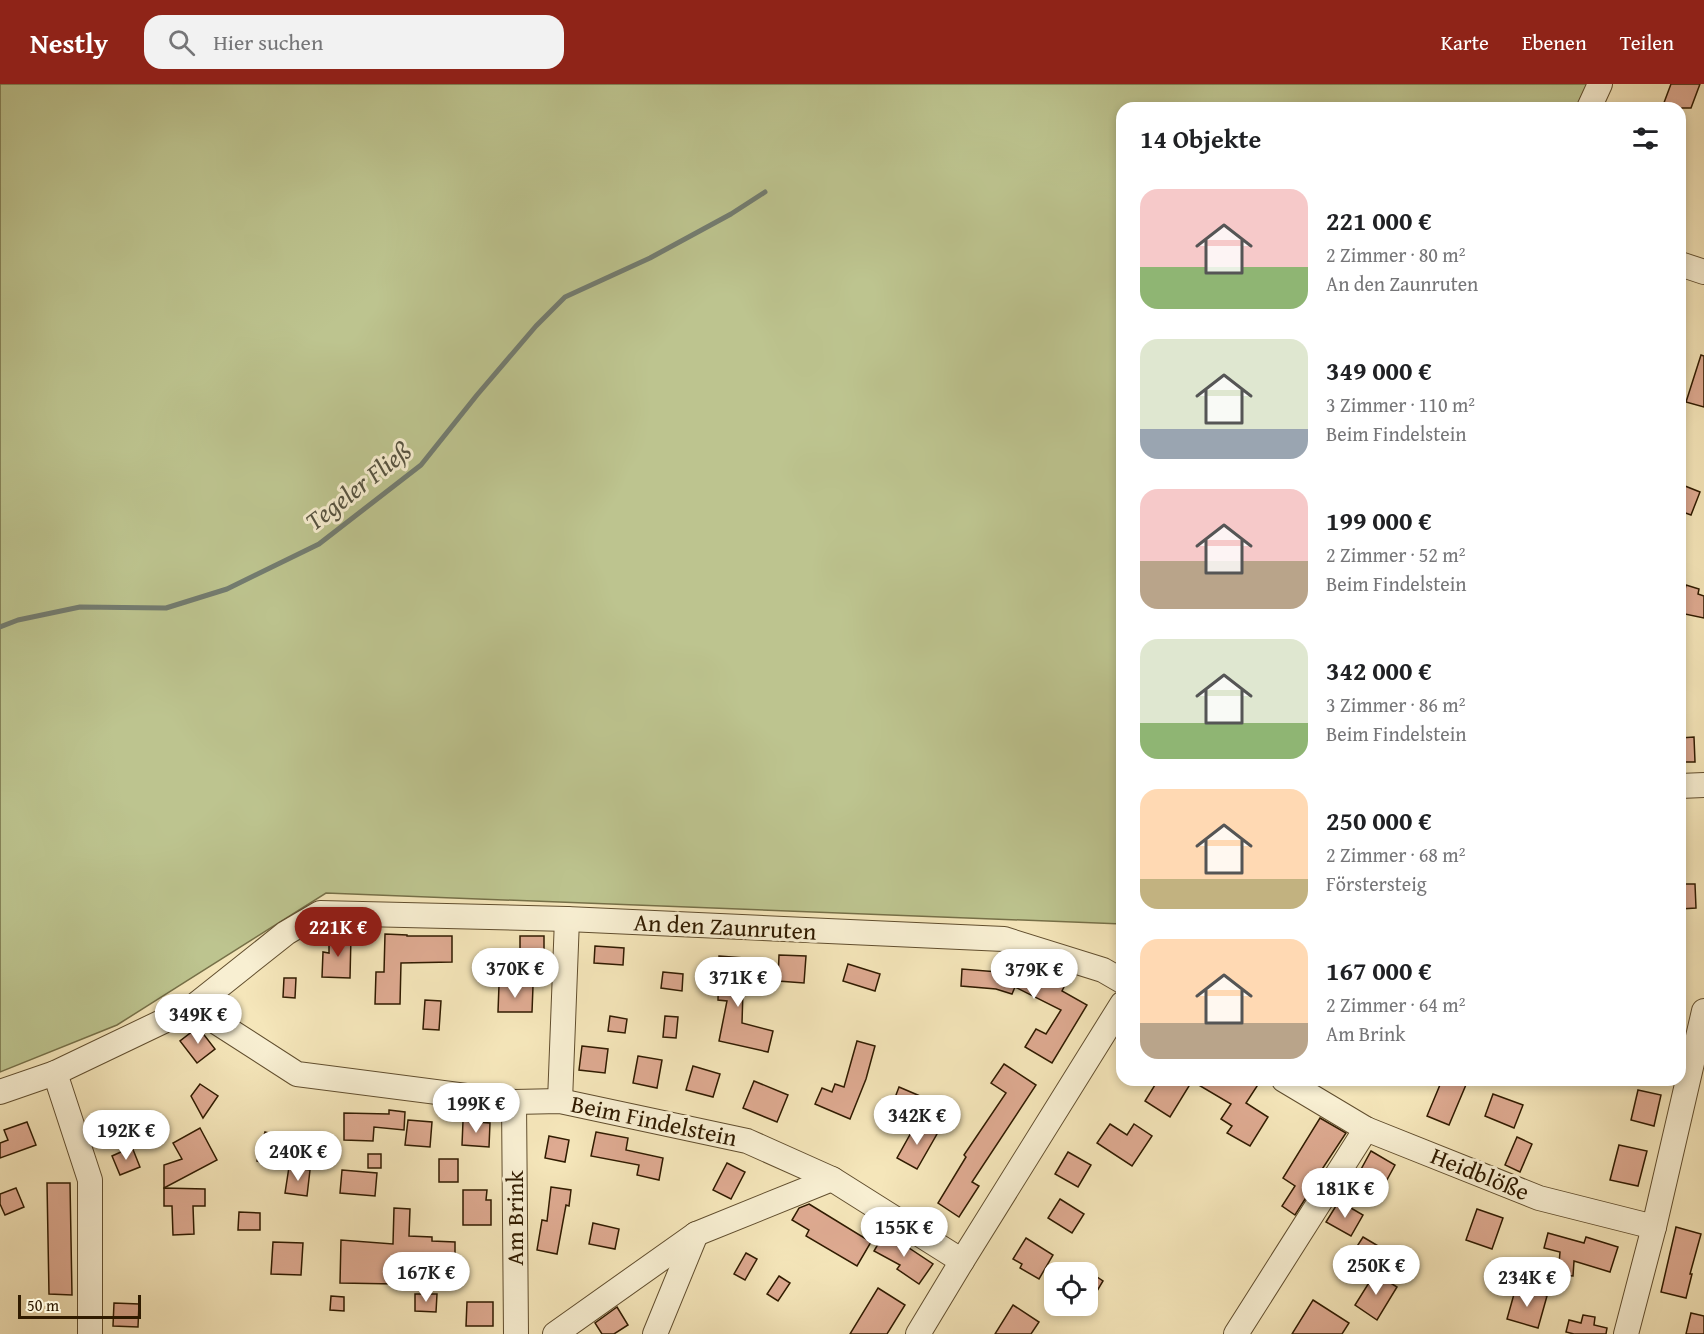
<!DOCTYPE html>
<html lang="de">
<meta charset="utf-8">
<style>
body{margin:0;font-family:"Gentium Book Plus",serif;background:#f2f2f2;color:#202124;height:100vh;display:flex;flex-direction:column;font-size:22px;white-space:nowrap}
*{box-sizing:border-box;margin:0}
p{font-size:20px;color:#757577}
.icon{flex:none;width:33px;height:33px;fill:none;stroke:currentColor;stroke-width:2;stroke-linecap:round;stroke-linejoin:round}
.map{position:relative;flex:1;overflow:hidden}
.panel{position:absolute;left:1116px;top:18px;width:570px;height:984px;display:flex;flex-direction:column;background:#fff;border-radius:18px;box-shadow:0 3px 9px #0003}
.panel>*{flex:none}
.tools{position:absolute;left:1044px;top:1178px;display:grid;gap:12px}
.tools a{display:grid;place-items:center;width:54px;height:54px;border-radius:12px;background:#fff;box-shadow:0 3px 9px #0003;font-size:30px}
.scale{position:absolute;left:18px;bottom:15px;width:123px;box-sizing:border-box;padding-left:6px;border:3px solid #301b00;border-top:0;font-size:16px;line-height:21px;white-space:nowrap;color:#301b00;-webkit-text-stroke:4px #f8efd2;paint-order:stroke}
.price{position:absolute;translate:-50% -51px;padding:0 14px;border-radius:21px;background:#fff;color:#222;font-size:20px;line-height:39px;filter:drop-shadow(0 2px 3px #0008)}
.price::after{content:'';position:absolute;left:50%;top:36px;width:18px;height:14px;margin-left:-9px;background:inherit;clip-path:polygon(0 0,100% 0,50% 100%)}
.price.on{background:#8f2418;color:#fff}
ul{padding:0;list-style:none}
li{display:flex;align-items:center;gap:18px;height:150px;padding:0 24px}
li span{display:grid;place-items:center;flex:none;width:168px;height:120px;border-radius:18px;color:#555}
li>.icon{margin-inline-start:auto}
span .icon{width:72px;height:72px;fill:#fffc;stroke-width:1}
li b{font-size:26px}
h2{display:flex;justify-content:space-between;align-items:center;height:72px;padding:0 24px;font-size:26px}
header{display:flex;align-items:center;gap:36px;box-sizing:border-box;height:84px;padding:0 30px;background:#8f2418;color:#fff}
header strong{font-size:28px}
nav{display:flex;gap:33px;margin-inline-start:auto;font-size:21px}
.search{width:420px;height:54px;background:#f2f2f2;display:flex;align-items:center;gap:15px;box-sizing:border-box;padding:0 21px;border-radius:18px;color:#757577;font-size:22px}
.map>svg:first-child{display:block}
.green{fill:#bdc48f;stroke:#767048;stroke-width:1.5}
.lines{fill:none;stroke-linecap:round;stroke-linejoin:round}
.stream{stroke:#737c70;stroke-width:5}
.building{fill:#deaa91;stroke:#301b00;stroke-width:1.5}
.minor-casing{stroke:#614e2e;stroke-width:26}
.minor{stroke:#f8efd2;stroke-width:24}
.labels{text-anchor:middle;stroke-width:6;stroke-linejoin:round;paint-order:stroke}
.street-label{font-size:24px;fill:#301b00;stroke:#f8efd2}
.water-label{font-size:26px;font-style:italic;fill:#575441;stroke:#f8efd2}
</style>
<header>
<strong>Nestly</strong>
<div class="search"><svg class="icon" aria-label="search" viewBox="0 0 24 24"><circle cx="10" cy="10" r="6"/><path d="M15 15l6 6"/></svg>Hier suchen</div>
<nav><a>Karte</a><a>Ebenen</a><a>Teilen</a></nav>
</header>
<div class="map">
<svg width="1704" height="1250" viewBox="0 0 1704 1250">
<rect width="100%" height="100%" fill="#f5e6ba"/>
<filter id="stains"><feTurbulence type="fractalNoise" baseFrequency=".00333" numOctaves="4"/><feColorMatrix values="0 0 0 0 .2 0 0 0 0 .09 0 0 0 0 .02 0 0 0 .5 -.17"/></filter>
<radialGradient id="worn" r=".72"><stop offset=".6" stop-color="#630" stop-opacity="0"/><stop offset="1" stop-color="#630" stop-opacity=".3"/></radialGradient>
<path class="green" d="M0,0H1592L1583,24H1122V840L326,809L117,941L0,988Z"/>
<g class="lines">
<path class="stream" d="M0,543L18,536L80,523L166,524L227,505L319,460L421,381L477,311L536,242L565,213L650,174L731,130L765,108"/>
</g>
<g class="building">
<path d="M1671,0H1700L1691,24H1662Z"/>
<path d="M1701,271L1704,272V323L1686,318Z"/>
<path d="M1680,400L1700,408L1691,431L1680,427Z"/>
<path d="M1686,501L1699,505L1698,510L1704,512V534L1680,529Z"/>
<path d="M1694,653L1695,678H1680V654Z"/>
<path d="M1680,800H1695L1696,824L1680,825Z"/>
<path d="M385,850L407,851V852H452V878L401,879L400,920H375L376,888H384Z"/>
<path d="M329,851L351,852L350,894L322,893L323,868L329,869Z"/>
<path d="M520,852H544V871L520,870Z"/>
<path d="M595,862L624,864L623,881L594,879Z"/>
<path d="M505,868V885H486L485,869Z"/>
<path d="M779,871L806,872L804,899L778,897Z"/>
<path d="M719,872L744,874L742,939L773,947L768,968L719,957L727,917L718,916Z"/>
<path d="M1003,872L1023,879L1022,881L1044,893L1049,884L1070,891L1062,907L1087,921L1052,979L1025,963L1036,945L1046,950L1061,926L1015,903L1012,910L996,905L961,902L962,885L998,888Z"/>
<path d="M848,880L880,890L875,907L843,897Z"/>
<path d="M663,888L683,890L682,907L661,904Z"/>
<path d="M284,894H296L295,914L283,913Z"/>
<path d="M499,901L533,902L532,928H498Z"/>
<path d="M425,916L441,917L439,946L423,945Z"/>
<path d="M610,932L627,935L625,949L608,947Z"/>
<path d="M665,932L678,933L676,954L663,953Z"/>
<path d="M198,943L215,965L197,979L180,957Z"/>
<path d="M857,957L875,962L866,995L850,1035L815,1020L822,1004L832,1008L835,1000L844,1003Z"/>
<path d="M582,962L608,965L605,989L579,986Z"/>
<path d="M638,972L662,976L657,1004L633,999Z"/>
<path d="M1004,980L1036,1001L972,1098L979,1102L959,1133L938,1119L966,1073L964,1071L1006,1009L991,999Z"/>
<path d="M693,982L720,990L713,1013L686,1006Z"/>
<path d="M1158,996H1230L1239,1001L1242,996H1261L1246,1019L1268,1033L1250,1062L1227,1049L1232,1042L1221,1035L1231,1020L1192,997L1170,1033L1145,1017Z"/>
<path d="M1442,996H1468L1449,1041L1427,1032Z"/>
<path d="M754,997L788,1011L777,1038L743,1024Z"/>
<path d="M200,1000L218,1012L203,1034L191,1012Z"/>
<path d="M899,1003L920,1012L914,1027L893,1019Z"/>
<path d="M1638,1006L1661,1011L1654,1042L1631,1036Z"/>
<path d="M1493,1010L1523,1021L1514,1044L1485,1032Z"/>
<path d="M389,1026L405,1028L404,1046L374,1043L373,1057L344,1056V1029L389,1030Z"/>
<path d="M1320,1034L1346,1049L1305,1111L1307,1112L1295,1131L1282,1122L1295,1102L1283,1094Z"/>
<path d="M408,1036L432,1038L430,1063L405,1061Z"/>
<path d="M463,1037L490,1039L489,1063L462,1061Z"/>
<path d="M27,1038L36,1061L0,1074V1059L8,1056L4,1046Z"/>
<path d="M917,1038L937,1050L917,1085L897,1074Z"/>
<path d="M1110,1040L1127,1051L1134,1040L1152,1052L1132,1082L1097,1059Z"/>
<path d="M200,1044L217,1076L164,1104V1081L182,1075L173,1059Z"/>
<path d="M265,1048L288,1054L279,1083L257,1077Z"/>
<path d="M596,1048L628,1054L626,1066L663,1074L659,1096L637,1091L639,1081L591,1072Z"/>
<path d="M549,1052L569,1056L565,1078L545,1074Z"/>
<path d="M1517,1053L1532,1060L1520,1088L1505,1081Z"/>
<path d="M1619,1061L1647,1067L1638,1102L1610,1096Z"/>
<path d="M132,1063L140,1083L120,1091L112,1072Z"/>
<path d="M1371,1067L1395,1081L1383,1103L1359,1089Z"/>
<path d="M1068,1068L1091,1081L1078,1103L1055,1090Z"/>
<rect x="368" y="1070" width="13" height="14"/>
<rect x="439" y="1075" width="19" height="23"/>
<path d="M727,1079L745,1088L731,1115L713,1106Z"/>
<path d="M289,1083L310,1086L307,1112L285,1109Z"/>
<path d="M342,1086L377,1089L375,1112L340,1109Z"/>
<path d="M47,1099H70L72,1211L49,1210Z"/>
<path d="M551,1103L571,1106L569,1122L566,1121L557,1170L537,1166L542,1136L547,1137Z"/>
<path d="M16,1104L24,1123L5,1131L0,1120V1110Z"/>
<path d="M164,1104L205,1105V1122H193L194,1150L173,1151L172,1122H164Z"/>
<path d="M463,1106H487L486,1116H491V1141H463Z"/>
<path d="M1060,1115L1084,1130L1072,1149L1048,1134Z"/>
<path d="M1339,1117L1363,1131L1351,1152L1326,1138Z"/>
<path d="M809,1120L871,1158L857,1182L806,1152L809,1146L792,1136L799,1124Z"/>
<path d="M394,1124L410,1125L409,1152L432,1153V1157L455,1158V1172H459V1188L439,1187V1174L396,1172V1200L340,1199L341,1156L393,1160Z"/>
<path d="M1477,1125L1503,1134L1492,1165L1466,1156Z"/>
<path d="M239,1128L260,1129V1146H238Z"/>
<path d="M593,1139L619,1145L615,1165L589,1160Z"/>
<path d="M1676,1143L1701,1150L1690,1190H1692L1686,1214L1661,1208Z"/>
<path d="M885,1148L933,1180L919,1200L897,1185L900,1181L874,1167Z"/>
<path d="M1548,1149L1584,1159L1586,1153L1618,1163L1610,1188L1574,1177L1573,1192L1558,1191L1560,1168L1544,1164Z"/>
<path d="M1363,1153L1380,1163L1371,1178L1354,1167Z"/>
<path d="M1026,1154L1053,1171L1039,1195L1020,1184L1022,1180L1013,1175Z"/>
<path d="M273,1158L303,1159L301,1191L271,1190Z"/>
<path d="M746,1169L757,1175L745,1196L734,1190Z"/>
<path d="M1088,1187L1103,1197L1088,1222Z"/>
<path d="M1375,1189L1397,1203L1377,1236L1355,1221Z"/>
<path d="M779,1192L790,1199L778,1217L767,1210Z"/>
<path d="M1516,1203L1547,1212L1538,1244L1507,1235Z"/>
<path d="M878,1204L905,1221L887,1250H850Z"/>
<path d="M415,1210H437L436,1228L415,1227Z"/>
<path d="M331,1212L344,1213V1227L330,1226Z"/>
<path d="M1313,1216L1349,1239L1342,1250H1292Z"/>
<path d="M467,1218H493V1242H466Z"/>
<path d="M114,1219L139,1220L138,1243L113,1242Z"/>
<path d="M1013,1221L1039,1238L1031,1250H995Z"/>
<path d="M617,1223L628,1241L614,1250H602L595,1239Z"/>
<path d="M1691,1229L1704,1232V1250H1686Z"/>
<path d="M1583,1231L1595,1233L1594,1241L1607,1244L1606,1250H1574L1566,1248L1569,1236L1581,1239Z"/>
</g>
<g class="lines">
<g class="minor-casing">
<g id="minor">
<path d="M1589,24L1600,0"/>
<path d="M1680,180L1704,188"/>
<path d="M1680,702L1704,701"/>
<path d="M193,923L297,990L514,1018L560,1017L747,1057L832,1095L962,1177"/>
<path d="M55,989L90,1096V1250"/>
<path d="M1284,996L1366,1045L1539,1114L1654,1143"/>
<path d="M0,1008L55,989L193,923L286,849L320,829L567,835L1004,855L1103,886L1122,897"/>
<path d="M560,1017L567,835"/>
<path d="M514,1018L516,1250"/>
<path d="M555,1250L696,1150L832,1095"/>
<path d="M655,1250L696,1150"/>
<path d="M918,1250L962,1177L1122,920"/>
<path d="M1236,1250L1366,1045"/>
<path d="M1626,1250L1654,1143L1704,927"/>
</g>
</g>
<use href="#minor" class="minor"/>
</g>
<g class="labels">
<g class="street-label">
<text transform="translate(725 843) rotate(3)" y="8">An den Zaunruten</text>
<text transform="translate(654 1037) rotate(12)" y="8">Beim Findelstein</text>
<text transform="translate(1480 1090) rotate(22)" y="8">Heidblöße</text>
<text transform="translate(515 1134) rotate(-90)" y="8">Am Brink</text>
</g>
<g class="water-label">
<text transform="translate(358 402) rotate(-38)" y="9">Tegeler Fließ</text>
</g>
</g>
<rect width="100%" height="100%" filter="url(#stains)"/>
<rect width="100%" height="100%" fill="url(#worn)"/>
</svg>
<div class="tools">
<a><svg class="icon" aria-label="locate" viewBox="0 0 24 24"><circle cx="12" cy="12" r="6"/><path d="M12 2v4M12 18v4M2 12h4M18 12h4"/></svg></a>
</div>
<div class="scale">50 m</div>
<b class="price on" style="left:338px;top:874px">221K €</b>
<b class="price" style="left:515px;top:915px">370K €</b>
<b class="price" style="left:1034px;top:916px">379K €</b>
<b class="price" style="left:738px;top:924px">371K €</b>
<b class="price" style="left:198px;top:961px">349K €</b>
<b class="price" style="left:476px;top:1050px">199K €</b>
<b class="price" style="left:917px;top:1062px">342K €</b>
<b class="price" style="left:126px;top:1077px">192K €</b>
<b class="price" style="left:298px;top:1098px">240K €</b>
<b class="price" style="left:1345px;top:1135px">181K €</b>
<b class="price" style="left:904px;top:1174px">155K €</b>
<b class="price" style="left:1376px;top:1212px">250K €</b>
<b class="price" style="left:426px;top:1219px">167K €</b>
<b class="price" style="left:1527px;top:1224px">234K €</b>
<section class="panel">
<h2>14 Objekte<svg class="icon" aria-label="filters" viewBox="0 0 24 24"><path d="M4 7h16M4 17h16"/><circle cx="9" cy="7" r="2"/><circle cx="15" cy="17" r="2"/></svg></h2>
<ul>
<li><span style="background:linear-gradient(#f6c9c9 65%,#8fb573 0)"><svg class="icon" aria-label="home" viewBox="0 0 24 24"><path d="M3 11l9-7 9 7M6 9v11h12V9"/></svg></span><div><b>221 000 €</b><p>2 Zimmer · 80 m²</p><p>An den Zaunruten</p></div></li>
<li><span style="background:linear-gradient(#dfe7d0 75%,#9aa5b1 0)"><svg class="icon" aria-label="home" viewBox="0 0 24 24"><path d="M3 11l9-7 9 7M6 9v11h12V9"/></svg></span><div><b>349 000 €</b><p>3 Zimmer · 110 m²</p><p>Beim Findelstein</p></div></li>
<li><span style="background:linear-gradient(#f6c9c9 60%,#b9a48a 0)"><svg class="icon" aria-label="home" viewBox="0 0 24 24"><path d="M3 11l9-7 9 7M6 9v11h12V9"/></svg></span><div><b>199 000 €</b><p>2 Zimmer · 52 m²</p><p>Beim Findelstein</p></div></li>
<li><span style="background:linear-gradient(#dfe7d0 70%,#8fb573 0)"><svg class="icon" aria-label="home" viewBox="0 0 24 24"><path d="M3 11l9-7 9 7M6 9v11h12V9"/></svg></span><div><b>342 000 €</b><p>3 Zimmer · 86 m²</p><p>Beim Findelstein</p></div></li>
<li><span style="background:linear-gradient(#ffd9b3 75%,#c2b280 0)"><svg class="icon" aria-label="home" viewBox="0 0 24 24"><path d="M3 11l9-7 9 7M6 9v11h12V9"/></svg></span><div><b>250 000 €</b><p>2 Zimmer · 68 m²</p><p>Förstersteig</p></div></li>
<li><span style="background:linear-gradient(#ffd9b3 70%,#b9a48a 0)"><svg class="icon" aria-label="home" viewBox="0 0 24 24"><path d="M3 11l9-7 9 7M6 9v11h12V9"/></svg></span><div><b>167 000 €</b><p>2 Zimmer · 64 m²</p><p>Am Brink</p></div></li>
</ul>
</section>
</div>
